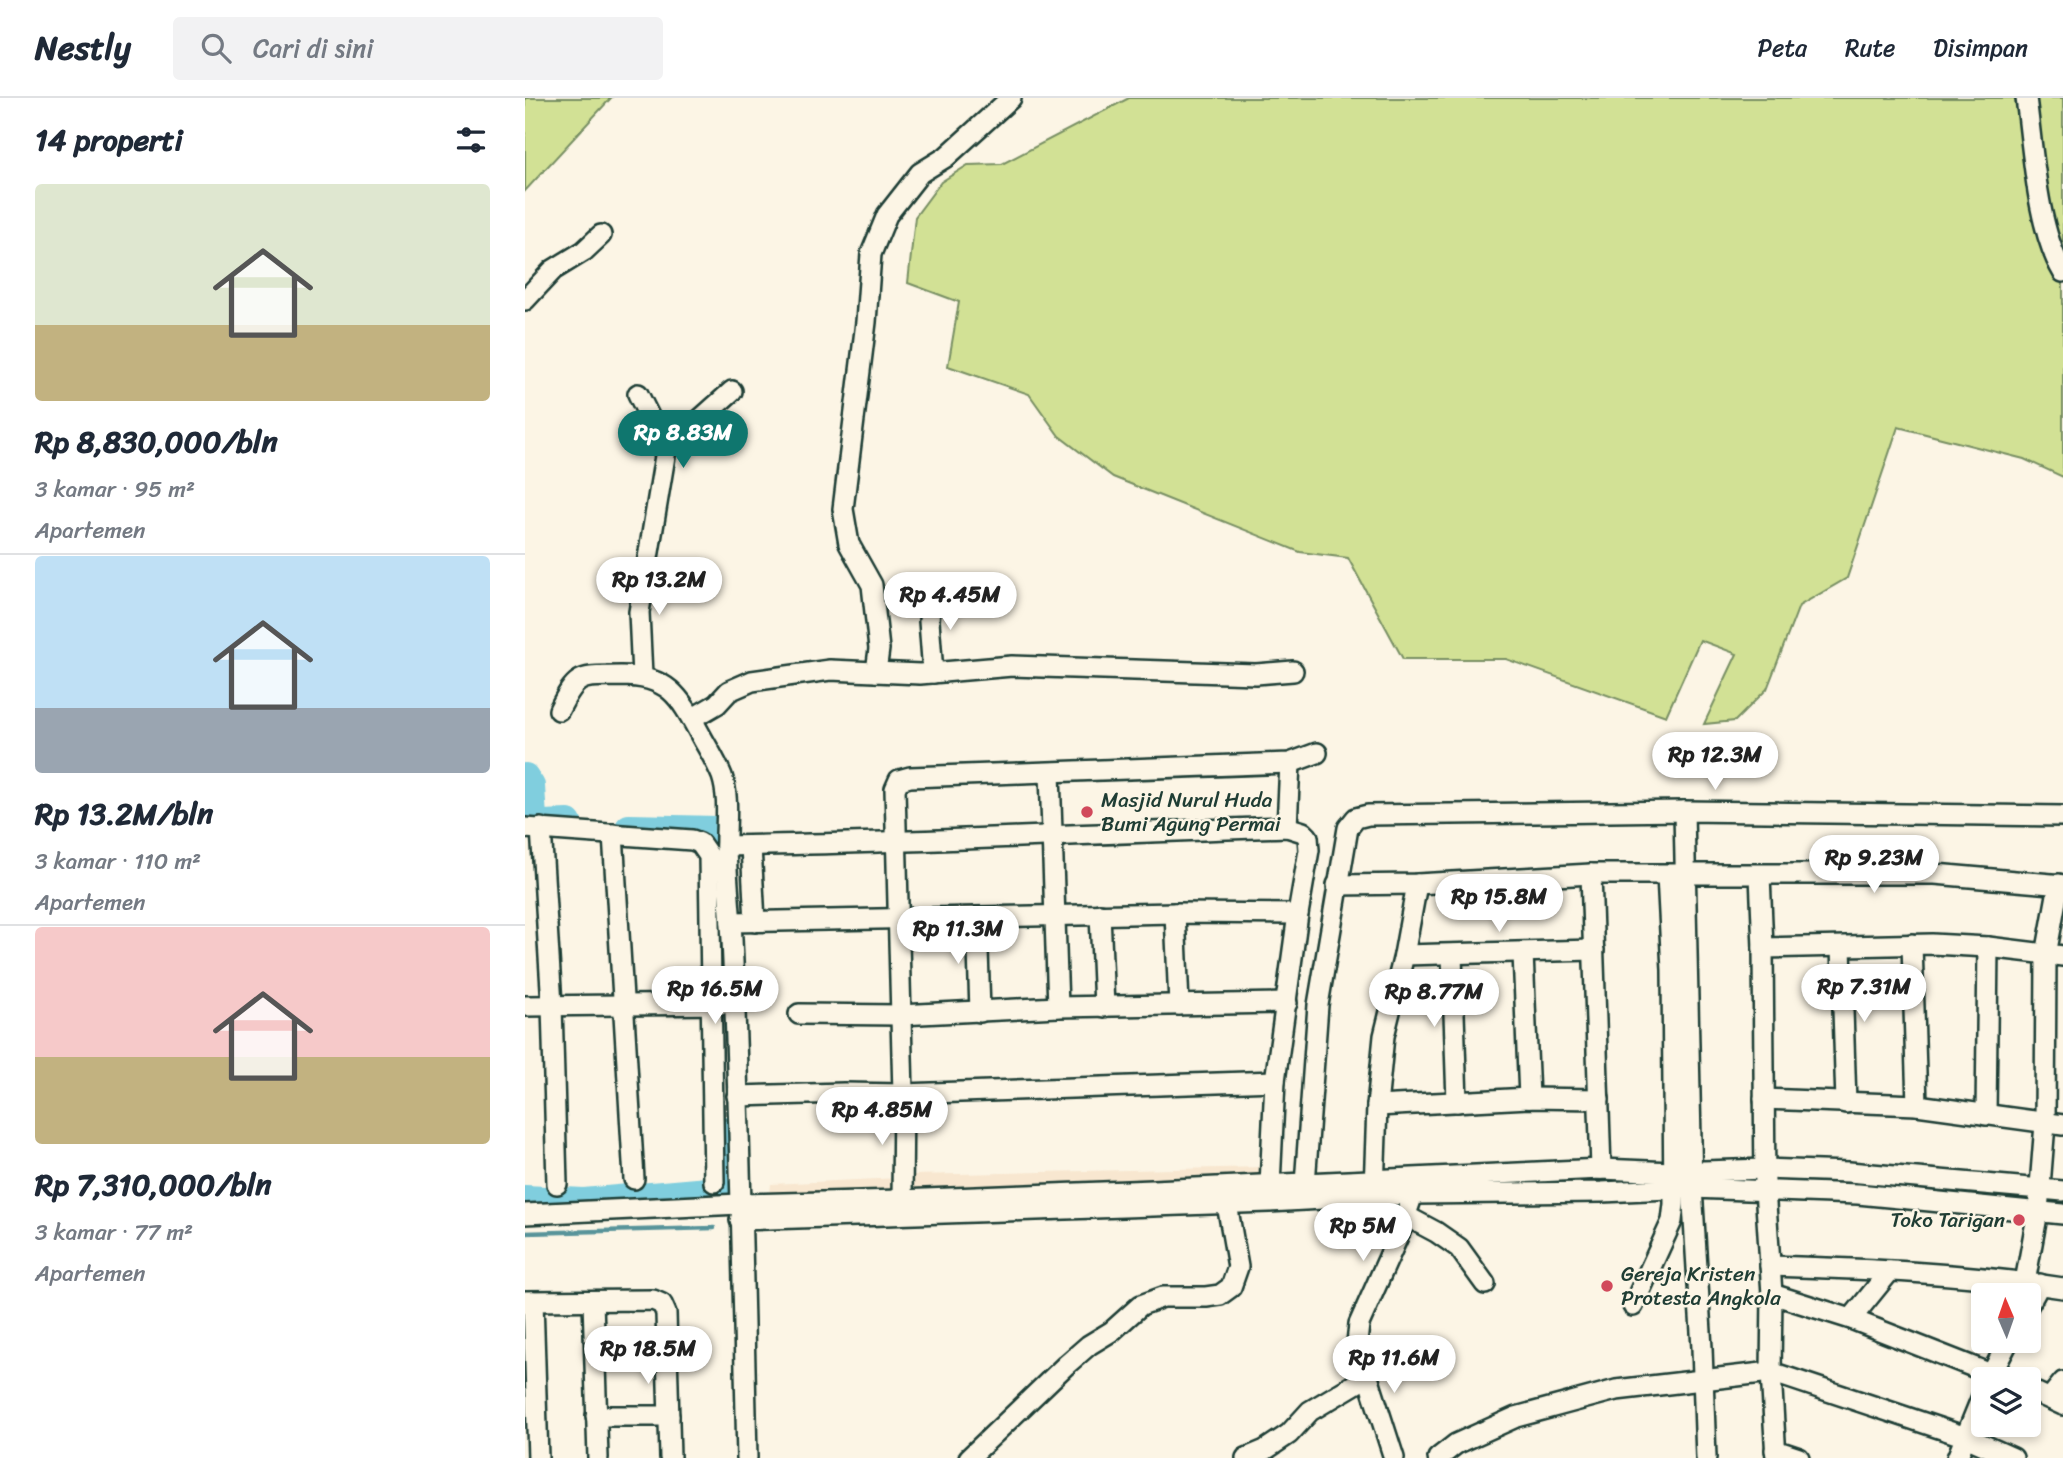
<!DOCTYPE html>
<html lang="id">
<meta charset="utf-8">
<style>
body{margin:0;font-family:Sriracha,sans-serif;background:#f2f2f3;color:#1f2937;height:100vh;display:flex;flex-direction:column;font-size:26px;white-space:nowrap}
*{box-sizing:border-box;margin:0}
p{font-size:23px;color:#747a83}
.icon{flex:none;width:38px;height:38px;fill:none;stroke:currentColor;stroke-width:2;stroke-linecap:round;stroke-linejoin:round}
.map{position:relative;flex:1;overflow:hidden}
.sheet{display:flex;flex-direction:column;background:#fff;width:525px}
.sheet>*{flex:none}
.needle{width:46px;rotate:358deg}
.tools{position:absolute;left:1446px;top:1185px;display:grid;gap:14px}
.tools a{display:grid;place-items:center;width:70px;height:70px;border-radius:7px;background:#fff;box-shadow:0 4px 10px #0003;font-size:35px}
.price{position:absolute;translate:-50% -60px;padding:0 16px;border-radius:24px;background:#fff;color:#222;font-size:23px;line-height:46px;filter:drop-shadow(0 2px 4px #0008)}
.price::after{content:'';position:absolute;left:50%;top:42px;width:21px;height:16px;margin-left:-10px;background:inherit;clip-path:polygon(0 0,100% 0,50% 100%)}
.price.selected{background:#0f766e;color:#fff}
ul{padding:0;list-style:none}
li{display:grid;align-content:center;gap:14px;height:371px;padding:0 35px}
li+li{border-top:2px solid #e0e1e3}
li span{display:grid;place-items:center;height:217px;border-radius:7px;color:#555}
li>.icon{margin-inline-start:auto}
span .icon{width:126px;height:126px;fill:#fffc;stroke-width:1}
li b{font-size:30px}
h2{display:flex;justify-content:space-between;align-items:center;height:84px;padding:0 35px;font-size:30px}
header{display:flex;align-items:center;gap:42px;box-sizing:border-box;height:98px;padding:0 35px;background:#fff;border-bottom:2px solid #e0e1e3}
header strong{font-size:33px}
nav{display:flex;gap:38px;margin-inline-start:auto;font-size:24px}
.search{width:490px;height:63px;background:#f2f2f3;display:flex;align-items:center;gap:18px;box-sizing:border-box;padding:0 24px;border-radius:7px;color:#747a83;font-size:26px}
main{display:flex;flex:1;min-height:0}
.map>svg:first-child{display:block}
.built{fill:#f8e7d0}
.green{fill:#d2e195;stroke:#788f64;stroke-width:2}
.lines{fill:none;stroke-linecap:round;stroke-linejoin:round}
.stream{stroke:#59949a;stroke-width:4.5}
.river{stroke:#80cede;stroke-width:28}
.minor-casing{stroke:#1f3d34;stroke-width:24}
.minor{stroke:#fcf5e5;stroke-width:19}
.poi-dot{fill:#d1495b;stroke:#fcf5e5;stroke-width:2.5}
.labels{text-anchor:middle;stroke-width:5;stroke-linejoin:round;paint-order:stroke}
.poi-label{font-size:21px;fill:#1f3d34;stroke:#fcf5e5;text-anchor:start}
</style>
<header>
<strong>Nestly</strong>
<div class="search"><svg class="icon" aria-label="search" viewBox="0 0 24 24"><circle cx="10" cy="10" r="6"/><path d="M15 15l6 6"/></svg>Cari di sini</div>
<nav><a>Peta</a><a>Rute</a><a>Disimpan</a></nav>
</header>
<main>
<section class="sheet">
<h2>14 properti<svg class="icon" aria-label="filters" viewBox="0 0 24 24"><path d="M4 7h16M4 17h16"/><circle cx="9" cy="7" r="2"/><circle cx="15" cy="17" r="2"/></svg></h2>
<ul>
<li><span style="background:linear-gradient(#dfe7d0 65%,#c2b280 0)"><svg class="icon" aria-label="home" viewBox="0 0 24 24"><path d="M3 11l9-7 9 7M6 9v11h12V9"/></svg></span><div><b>Rp 8,830,000/bln</b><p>3 kamar · 95 m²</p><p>Apartemen</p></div></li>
<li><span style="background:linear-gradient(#bfe0f5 70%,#9aa5b1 0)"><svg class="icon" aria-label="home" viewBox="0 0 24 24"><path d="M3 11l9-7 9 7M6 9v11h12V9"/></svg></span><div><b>Rp 13.2M/bln</b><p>3 kamar · 110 m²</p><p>Apartemen</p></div></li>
<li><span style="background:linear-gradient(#f6c9c9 60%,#c2b280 0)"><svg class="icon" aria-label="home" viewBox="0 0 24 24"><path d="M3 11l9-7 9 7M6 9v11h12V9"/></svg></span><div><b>Rp 7,310,000/bln</b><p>3 kamar · 77 m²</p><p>Apartemen</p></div></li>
</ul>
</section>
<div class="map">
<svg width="1538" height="1360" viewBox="0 0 1538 1360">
<rect width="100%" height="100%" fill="#fcf5e5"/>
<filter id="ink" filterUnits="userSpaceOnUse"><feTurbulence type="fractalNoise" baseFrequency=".0143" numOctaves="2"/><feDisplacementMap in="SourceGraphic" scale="14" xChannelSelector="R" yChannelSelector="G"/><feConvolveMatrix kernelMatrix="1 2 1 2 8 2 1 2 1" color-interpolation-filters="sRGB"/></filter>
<g filter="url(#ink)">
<g class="built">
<path d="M738,1069V1085L388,1098L387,1077Z"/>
<path d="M374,1080V1098L244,1103L246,1086Z"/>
</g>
<g class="green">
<path d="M0,0H86L0,93Z"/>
<path d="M604,0H1538V379L1499,361L1373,329L1322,480L1274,508L1242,591L1210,623L1179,626L1212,556L1175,542L1141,618L981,561H878L823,460L775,454L588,379L534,338L504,296L423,268L434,204L383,185L390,119L416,84L443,67L477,66Z"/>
</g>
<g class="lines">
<path class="stream" d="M0,1135L189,1130"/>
<g class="river">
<path d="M0,679L6,688L8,721L18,726L43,725"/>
<path d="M104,730L193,732L195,768"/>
<path d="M0,1101L59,1104L205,1091L206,1032"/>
</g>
<g class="minor-casing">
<g id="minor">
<path d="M1501,0C1508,51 1512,131 1538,174"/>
<path d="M0,202L28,172L59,153L76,137"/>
<path d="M113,296L141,352L114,514L117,578"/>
<path d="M141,352L207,293"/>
<path d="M406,492L404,523L408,575"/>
<path d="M351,574L354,551L347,487L324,446L318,411L341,224L346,156L362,117L395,75L421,59L486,0"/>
<path d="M34,612C53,574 56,579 96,578C143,578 154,597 175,636C182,649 191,663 197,678C205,702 200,727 201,751C202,781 205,811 207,841C215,1014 218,1187 222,1360"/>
<path d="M168,620L192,606L204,593L227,583L305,572L395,576L487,568L731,576L768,573"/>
<path d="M525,675L533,909"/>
<path d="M1159,713L1167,1090L1177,1250L1181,1360"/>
<path d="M762,729L765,665"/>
<path d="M0,730L167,742L175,745L184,758L189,1084"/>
<path d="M16,730L27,907L32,1086"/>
<path d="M88,736L109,1081"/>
<path d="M201,748C388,745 575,735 762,729L778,734L783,739L784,752L773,816L750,983L745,1087"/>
<path d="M226,748L230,824"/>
<path d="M1066,776L1076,1071"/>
<path d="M1235,777L1238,850L1240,1091L1247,1196L1246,1274L1251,1360"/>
<path d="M812,787L892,786L1066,776H1410L1538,787"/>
<path d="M650,815L654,907"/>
<path d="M575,816L579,909"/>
<path d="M452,820L455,914"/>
<path d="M206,824L650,815L773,816"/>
<path d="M1387,846L1392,1007"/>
<path d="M1316,849L1321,1005"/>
<path d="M1238,850L1407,846L1463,849L1538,858"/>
<path d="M998,855L1004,1000"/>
<path d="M879,857L1069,852"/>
<path d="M927,857L932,1004"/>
<path d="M0,908L198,906"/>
<path d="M274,916L375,917L533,909L762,905"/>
<path d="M212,998L319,995L378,996L750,983"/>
<path d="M1239,1001L1392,1007L1538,1027"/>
<path d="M852,1008L1004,1000L1074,1001"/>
<path d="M1461,1017L1463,849"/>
<path d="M780,1086L793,907L823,730L831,720L843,717L1159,713L1538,718"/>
<path d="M849,1092L852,1008L859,938L879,857L892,786"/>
<path d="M377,1102L378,996L370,691L374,682L385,679L765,665L792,655"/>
<path d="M0,1116L215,1106L375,1102L628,1092L1076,1071L1148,1074L1240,1071L1324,1074L1538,1093"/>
<path d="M881,1118L911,1134L934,1150L960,1186"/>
<path d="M215,1122L744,1104L888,1096L1077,1094L1167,1090L1333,1096L1538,1116"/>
<path d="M1245,1168C1343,1171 1441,1175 1538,1190"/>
<path d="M1500,1184L1513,1113L1520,1026L1521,857L1534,786"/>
<path d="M1247,1196L1326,1221L1479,1281"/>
<path d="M0,1203L128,1202L137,1206L141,1215L145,1360"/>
<path d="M8,1203L13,1360"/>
<path d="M68,1203L73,1360"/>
<path d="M1108,1208L1147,1123L1149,1106L1147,872L1142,777"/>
<path d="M1503,1208L1515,1186"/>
<path d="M1326,1221L1365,1173"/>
<path d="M1464,1281L1484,1242"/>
<path d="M1503,1291L1538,1307"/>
<path d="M1525,1300L1538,1284"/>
<path d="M71,1318H144"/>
<path d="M1250,1352L1274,1360"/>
<path d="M444,1360L541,1267L564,1247L587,1233L616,1207L638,1199H681L695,1197L706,1189L713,1169L702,1106"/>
<path d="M721,1360L740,1352L764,1336L785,1313L842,1279"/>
<path d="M869,1360L832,1245L834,1226L875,1134L888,1096"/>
<path d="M913,1360L931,1346L991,1319L1091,1292L1246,1274L1441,1339L1488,1360"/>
<path d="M1432,1360L1458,1296"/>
</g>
</g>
<use href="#minor" class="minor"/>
</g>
</g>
<g class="poi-dot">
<circle cx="562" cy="714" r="7"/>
<circle cx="1494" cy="1122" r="7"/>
<circle cx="1082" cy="1188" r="7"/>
</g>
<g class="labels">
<g class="poi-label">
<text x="576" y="709">Masjid Nurul Huda<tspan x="576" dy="24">Bumi Agung Permai</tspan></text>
<text x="1480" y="1129" text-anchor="end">Toko Tarigan</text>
<text x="1096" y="1183">Gereja Kristen<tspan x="1096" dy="24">Protesta Angkola</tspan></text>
</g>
</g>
</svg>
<div class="tools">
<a><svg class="needle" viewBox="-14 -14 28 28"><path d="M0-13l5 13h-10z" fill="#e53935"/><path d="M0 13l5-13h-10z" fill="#747a83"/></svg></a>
<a><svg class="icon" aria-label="layers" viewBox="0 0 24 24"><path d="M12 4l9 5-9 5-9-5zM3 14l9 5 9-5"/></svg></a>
</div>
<b class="price selected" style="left:158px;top:372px">Rp 8.83M</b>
<b class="price" style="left:134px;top:519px">Rp 13.2M</b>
<b class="price" style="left:425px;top:534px">Rp 4.45M</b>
<b class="price" style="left:1190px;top:694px">Rp 12.3M</b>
<b class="price" style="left:1349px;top:797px">Rp 9.23M</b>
<b class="price" style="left:974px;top:836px">Rp 15.8M</b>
<b class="price" style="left:433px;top:868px">Rp 11.3M</b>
<b class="price" style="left:1339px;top:926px">Rp 7.31M</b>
<b class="price" style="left:190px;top:928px">Rp 16.5M</b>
<b class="price" style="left:909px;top:931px">Rp 8.77M</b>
<b class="price" style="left:357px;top:1049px">Rp 4.85M</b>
<b class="price" style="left:838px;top:1165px">Rp 5M</b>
<b class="price" style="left:123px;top:1288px">Rp 18.5M</b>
<b class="price" style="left:869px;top:1297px">Rp 11.6M</b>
</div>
</main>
